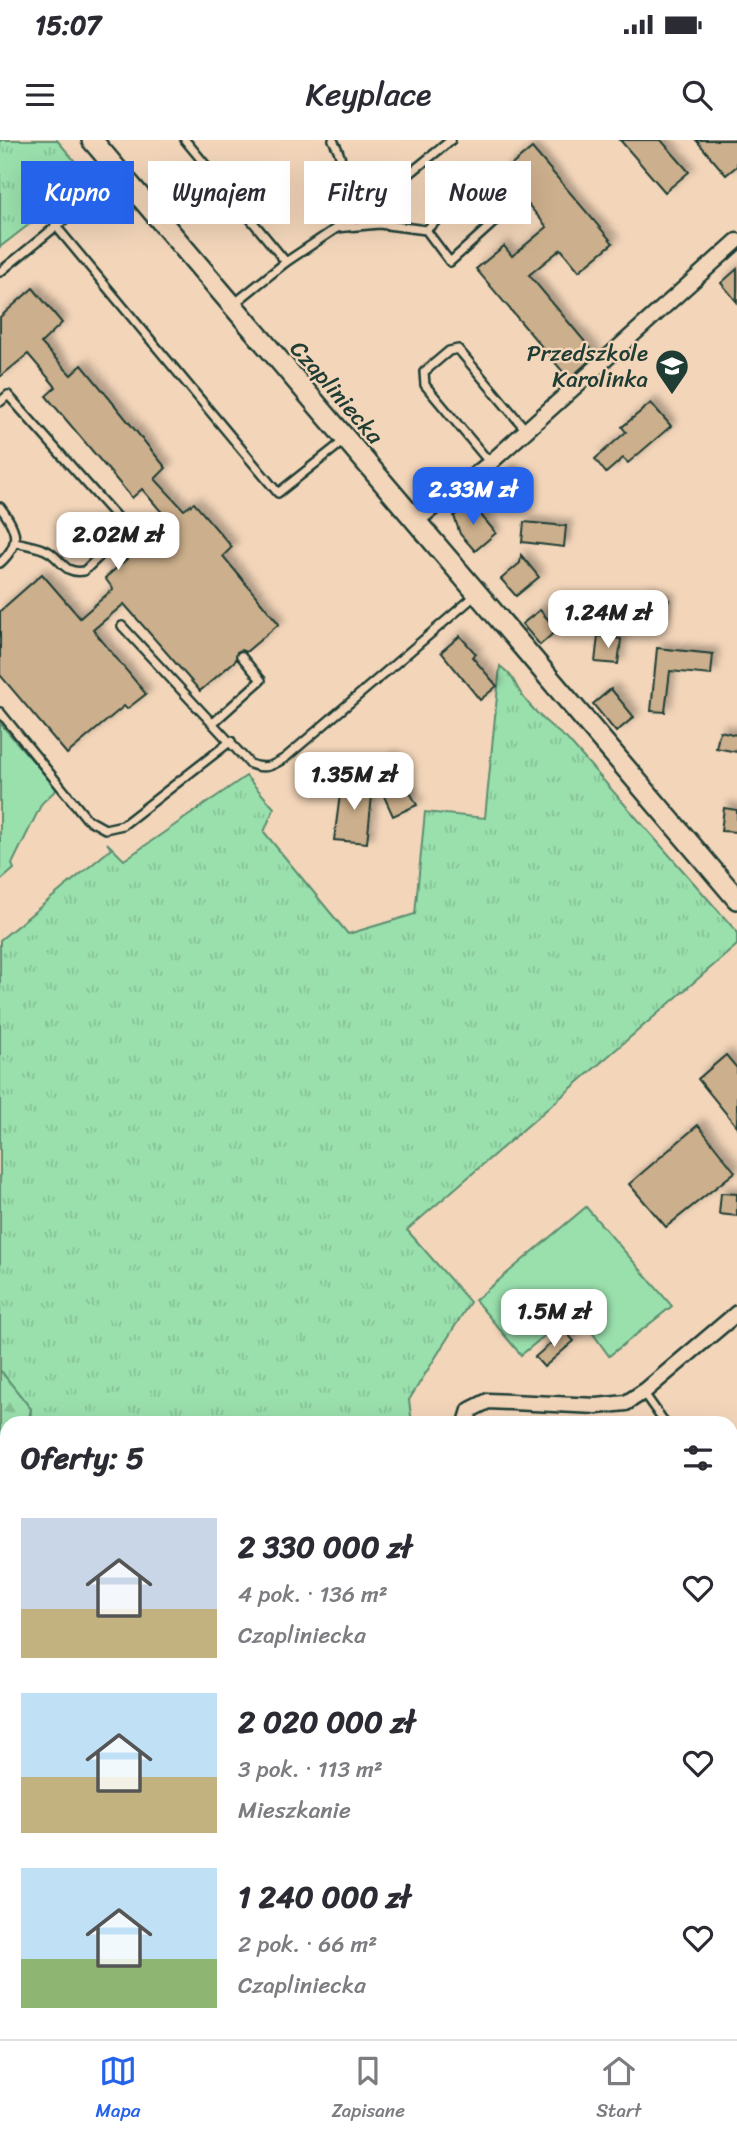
<!DOCTYPE html>
<html lang="pl">
<meta charset="utf-8">
<style>
body{margin:0;font-family:Sriracha,sans-serif;background:#f7f7f7;color:#2b2b33;height:100vh;display:flex;flex-direction:column;font-size:26px;white-space:nowrap}
*{box-sizing:border-box;margin:0}
p{font-size:23px;color:#7c7c81}
.icon{flex:none;width:38px;height:38px;fill:none;stroke:currentColor;stroke-width:2;stroke-linecap:round;stroke-linejoin:round}
.map{position:relative;flex:1;overflow:hidden}
.details{position:absolute;left:0px;top:1276px;width:738px;height:625px;display:flex;flex-direction:column;background:#fff;border-radius:21px 21px 0 0;box-shadow:0 7px 28px #0002}
.details>*{flex:none}
.guide{position:absolute;left:21px;top:21px;width:696px;height:63px;display:flex;gap:14px}
.price{position:absolute;translate:-50% -60px;padding:0 16px;border-radius:14px;background:#fff;color:#222;font-size:23px;line-height:46px;filter:drop-shadow(0 2px 4px #0008)}
.price::after{content:'';position:absolute;left:50%;top:42px;width:21px;height:16px;margin-left:-10px;background:inherit;clip-path:polygon(0 0,100% 0,50% 100%)}
.price.current{background:#2563eb;color:#fff}
ul{padding:0;list-style:none}
li{display:flex;align-items:center;gap:21px;height:175px;padding:0 21px}
li span{display:grid;place-items:center;flex:none;width:196px;height:140px;border-radius:0px;color:#555}
li>.icon{margin-inline-start:auto}
span .icon{width:84px;height:84px;fill:#fffc;stroke-width:1}
li b{font-size:30px}
h2{display:flex;justify-content:space-between;align-items:center;height:84px;padding:0 21px;font-size:30px}
.chip{padding:0 24px;border-radius:0px;background:#fff;box-shadow:0 7px 28px #0002;font-size:24px;line-height:63px}
.chip.current{background:#2563eb;color:#fff}
.status{display:flex;justify-content:space-between;align-items:center;height:49px;padding:0 35px;background:#fff;direction:ltr}
.status svg{height:19px;fill:currentColor}
header{display:flex;justify-content:space-between;align-items:center;height:91px;padding:0 21px;background:#fff;font-size:32px;font-weight:600}
.tabs{display:flex;justify-content:space-around;align-items:center;height:98px;border-top:2px solid #e1e1e2;background:#fff;font-size:19px;color:#7c7c81}
.tabs a{display:grid;justify-items:center;gap:4px}
.tabs .current{color:#2563eb}
.map>svg:first-child{display:block}
.grass{fill:url(#grass-tufts);stroke:#5c8e70;stroke-width:2}
.forest{fill:url(#forest-firs);stroke:#5c8e70;stroke-width:2}
.park{fill:#9ae0ad;stroke:#5c8e70;stroke-width:2}
.building{fill:#ccaf8c;stroke:#1f3d34;stroke-width:2;filter:url(#shadow)}
.lines{fill:none;stroke-linecap:round;stroke-linejoin:round}
.service-casing{stroke:#1f3d34;stroke-width:12}
.minor-casing{stroke:#1f3d34;stroke-width:19}
.secondary-casing{stroke:#1f3d34;stroke-width:24}
.service{stroke:#f3d6ba;stroke-width:7}
.minor{stroke:#f3d6ba;stroke-width:14}
.secondary{stroke:#f3d6ba;stroke-width:19}
.labels{text-anchor:middle;stroke-width:5;stroke-linejoin:round;paint-order:stroke}
.poi-label{font-size:23px;fill:#1f3d34;stroke:#f3d6ba;text-anchor:end}
.street-label{font-size:23px;fill:#1f3d34;stroke:#f3d6ba}
</style>
<div class="status"><b>15:07</b><svg viewBox="0 0 49 12"><path d="M0 12V9h3v3zM5 12V6h3v6zM10 12V3h3v9zM15 12V0h3v12zM26 1h20v11H26zM47 4h2v5h-2z"/></svg></div>
<header><svg class="icon" aria-label="menu" viewBox="0 0 24 24"><path d="M4 6h16M4 12h16M4 18h16"/></svg>Keyplace<svg class="icon" aria-label="search" viewBox="0 0 24 24"><circle cx="10" cy="10" r="6"/><path d="M15 15l6 6"/></svg></header>
<div class="map">
<svg width="737" height="1899" viewBox="0 0 737 1899">
<defs>
<pattern id="grass-tufts" width="24" height="20" patternUnits="userSpaceOnUse" patternTransform="scale(1.75)"><rect width="24" height="20" fill="#9ae0ad"/><path d="M3 7l-1-3M5 7V3M7 7l1-3M15 17l-1-3M17 17v-4M19 17l1-3" fill="none" stroke="#84c195"/></pattern>
<pattern id="forest-firs" width="22" height="20" patternUnits="userSpaceOnUse" patternTransform="scale(1.75)"><rect width="22" height="20" fill="#9ae0ad"/><path d="M5 1l3.5 6h-7zM16 11l3.5 6h-7z" fill="#84c195"/></pattern>
<filter id="shadow"><feDropShadow dx="5.5" dy="-5.5" stdDeviation="3.5" flood-color="#0004"/></filter>
</defs>
<rect width="100%" height="100%" fill="#f3d6ba"/>
<filter id="ink" filterUnits="userSpaceOnUse"><feTurbulence type="fractalNoise" baseFrequency=".0143" numOctaves="2"/><feDisplacementMap in="SourceGraphic" scale="14" xChannelSelector="R" yChannelSelector="G"/><feConvolveMatrix kernelMatrix="1 2 1 2 8 2 1 2 1" color-interpolation-filters="sRGB"/></filter>
<g filter="url(#ink)">
<g class="grass">
<path d="M0,0H57L85,33V41L0,107Z"/>
<path d="M500,526C516,539 511,538 520,552C531,570 550,586 567,599L737,792V805L407,1090L470,1162L409,1260L412,1283H30L31,1269L0,1230V800L111,709L107,703L124,720L246,636L274,668L264,692L348,794L415,774L425,672L485,678Z"/>
<path d="M737,1613V1712L732,1709V1623Z"/>
</g>
<g class="forest">
<path d="M0,1230L31,1269L28,1283H7V1313L0,1323Z"/>
<path d="M0,1620L7,1627V1894H696L686,1899H0Z"/>
<path d="M732,1736L737,1739V1887H732Z"/>
</g>
<g class="park">
<path d="M0,583L57,649L42,663L12,724L14,729L0,741Z"/>
<path d="M586,1067L672,1166L609,1216L576,1170L521,1215L475,1160Z"/>
</g>
<g class="building">
<path d="M620,0H661L689,32L665,52Z"/>
<path d="M696,0H737V26L726,35Z"/>
<path d="M532,8L613,103L579,131L561,109L529,135L596,215L569,239L476,129L504,106L512,116L547,87L502,33Z"/>
<path d="M737,129V162L721,143Z"/>
<path d="M33,148L62,183L41,203L71,235L82,225L166,328L155,339L184,370L194,363L232,407L223,416L279,484L246,512L241,510L237,512L236,520L200,551L124,464L93,490L146,554L127,569L124,566L67,614L0,535V471L42,434L80,478L113,449L105,438L170,382L142,349L132,358L46,256L56,247L28,214L0,237V177Z"/>
<path d="M651,263L671,286L628,323L623,318L606,333L595,319L626,292L622,287Z"/>
<path d="M510,329L520,341L499,358L489,346Z"/>
<path d="M470,362L496,393L475,411L460,394L454,376Z"/>
<path d="M524,382L566,386L564,407L522,402Z"/>
<path d="M521,415L539,437L516,456L501,439L520,423Z"/>
<path d="M645,454L669,460L662,484L639,477Z"/>
<path d="M540,470L557,490L540,505L522,484Z"/>
<path d="M460,496L476,514L472,517L497,546L480,560L441,512Z"/>
<path d="M598,496L621,499L618,524L595,522Z"/>
<path d="M657,508L713,514L711,535L670,531L665,572L651,571Z"/>
<path d="M611,549L634,577L616,592L593,564Z"/>
<path d="M720,591L737,595V612L716,608Z"/>
<path d="M391,618L417,665L393,676L372,630Z"/>
<path d="M342,639L373,646L367,703L334,700Z"/>
<path d="M724,668L737,670V692L721,691Z"/>
<path d="M726,915L737,928V987L698,939Z"/>
<path d="M698,985L735,1032L666,1087L629,1044Z"/>
<path d="M721,1053L737,1054V1076L719,1074Z"/>
<path d="M565,1191L574,1201L544,1227L535,1217Z"/>
</g>
<g class="lines">
<g class="service-casing">
<g id="service">
<path d="M185,0L286,122"/>
<path d="M333,0C350,29 343,57 336,88L379,84L426,90L450,122L502,75L478,44L426,90"/>
<path d="M55,85L278,353L345,300"/>
<path d="M0,132L119,35"/>
<path d="M235,163L286,122L371,65L451,0"/>
<path d="M0,262L8,255L119,380L124,393L84,431C64,434 63,421 49,412C39,406 26,405 15,402"/>
<path d="M490,323L425,245L424,232L449,211L458,209L526,290"/>
<path d="M0,367C17,389 22,403 0,423"/>
<path d="M122,486L250,624C265,630 272,626 285,618L477,454"/>
<path d="M0,572L87,679L105,689L123,685L231,601"/>
<path d="M213,583L261,540L241,516"/>
<path d="M643,1252L665,1283"/>
<path d="M0,1484L7,1489"/>
</g>
</g>
<g class="minor-casing">
<g id="minor">
<path d="M416,381L490,323L737,101"/>
<path d="M467,1280L470,1270L488,1261L597,1266L626,1263L646,1250L737,1173"/>
<path d="M732,1720L737,1723"/>
</g>
</g>
<g class="secondary-casing">
<path id="secondary" d="M92,0L737,759"/>
</g>
<use href="#service" class="service"/>
<use href="#minor" class="minor"/>
<use href="#secondary" class="secondary"/>
</g>
</g>
<defs>
<g id="school-pin" transform="scale(1.75)"><path d="M0 17L-7.5 6A9.5 9.5 0 1 1 7.5 6Z" fill="#1f3d34" stroke="#f3d6ba"/><path d="M0-5L7-2L0 1L-7-2ZM-4 1L0 2.5L4 1V4Q0 6-4 4Z" fill="#fff"/></g>
</defs>
<g fill-rule="evenodd">
<use href="#school-pin" x="672" y="226"/>
</g>
<g class="labels">
<g class="poi-label">
<text x="648" y="221">Przedszkole<tspan x="648" dy="26">Karolinka</tspan></text>
</g>
<g class="street-label">
<text transform="translate(337 252) rotate(49)" y="8">Czapliniecka</text>
</g>
</g>
</svg>
<b class="price current" style="left:473px;top:387px">2.33M zł</b>
<b class="price" style="left:118px;top:432px">2.02M zł</b>
<b class="price" style="left:608px;top:510px">1.24M zł</b>
<b class="price" style="left:354px;top:672px">1.35M zł</b>
<b class="price" style="left:554px;top:1209px">1.5M zł</b>
<div class="guide">
<a class="chip current">Kupno</a>
<a class="chip">Wynajem</a>
<a class="chip">Filtry</a>
<a class="chip">Nowe</a>
</div>
<section class="details">
<h2>Oferty: 5<svg class="icon" aria-label="filters" viewBox="0 0 24 24"><path d="M4 7h16M4 17h16"/><circle cx="9" cy="7" r="2"/><circle cx="15" cy="17" r="2"/></svg></h2>
<ul>
<li><span style="background:linear-gradient(#c9d6e8 65%,#c2b280 0)"><svg class="icon" aria-label="home" viewBox="0 0 24 24"><path d="M3 11l9-7 9 7M6 9v11h12V9"/></svg></span><div><b>2 330 000 zł</b><p>4 pok. · 136 m²</p><p>Czapliniecka</p></div><svg class="icon" aria-label="heart" viewBox="0 0 24 24"><path d="M12 20l-8-8c-3-5 5-10 8-4 3-6 11-1 8 4z"/></svg></li>
<li><span style="background:linear-gradient(#bfe0f5 60%,#c2b280 0)"><svg class="icon" aria-label="home" viewBox="0 0 24 24"><path d="M3 11l9-7 9 7M6 9v11h12V9"/></svg></span><div><b>2 020 000 zł</b><p>3 pok. · 113 m²</p><p>Mieszkanie</p></div><svg class="icon" aria-label="heart" viewBox="0 0 24 24"><path d="M12 20l-8-8c-3-5 5-10 8-4 3-6 11-1 8 4z"/></svg></li>
<li><span style="background:linear-gradient(#bfe0f5 65%,#8fb573 0)"><svg class="icon" aria-label="home" viewBox="0 0 24 24"><path d="M3 11l9-7 9 7M6 9v11h12V9"/></svg></span><div><b>1 240 000 zł</b><p>2 pok. · 66 m²</p><p>Czapliniecka</p></div><svg class="icon" aria-label="heart" viewBox="0 0 24 24"><path d="M12 20l-8-8c-3-5 5-10 8-4 3-6 11-1 8 4z"/></svg></li>
</ul>
</section>
</div>
<nav class="tabs">
<a class="current"><svg class="icon" aria-label="map" viewBox="0 0 24 24"><path d="M3 6l6-2 6 2 6-2v14l-6 2-6-2-6 2zM9 4v14M15 6v14"/></svg>Mapa</a>
<a><svg class="icon" aria-label="saved" viewBox="0 0 24 24"><path d="M7 4h10v16l-5-4-5 4z"/></svg>Zapisane</a>
<a><svg class="icon" aria-label="home" viewBox="0 0 24 24"><path d="M3 11l9-7 9 7M6 9v11h12V9"/></svg>Start</a>
</nav>
